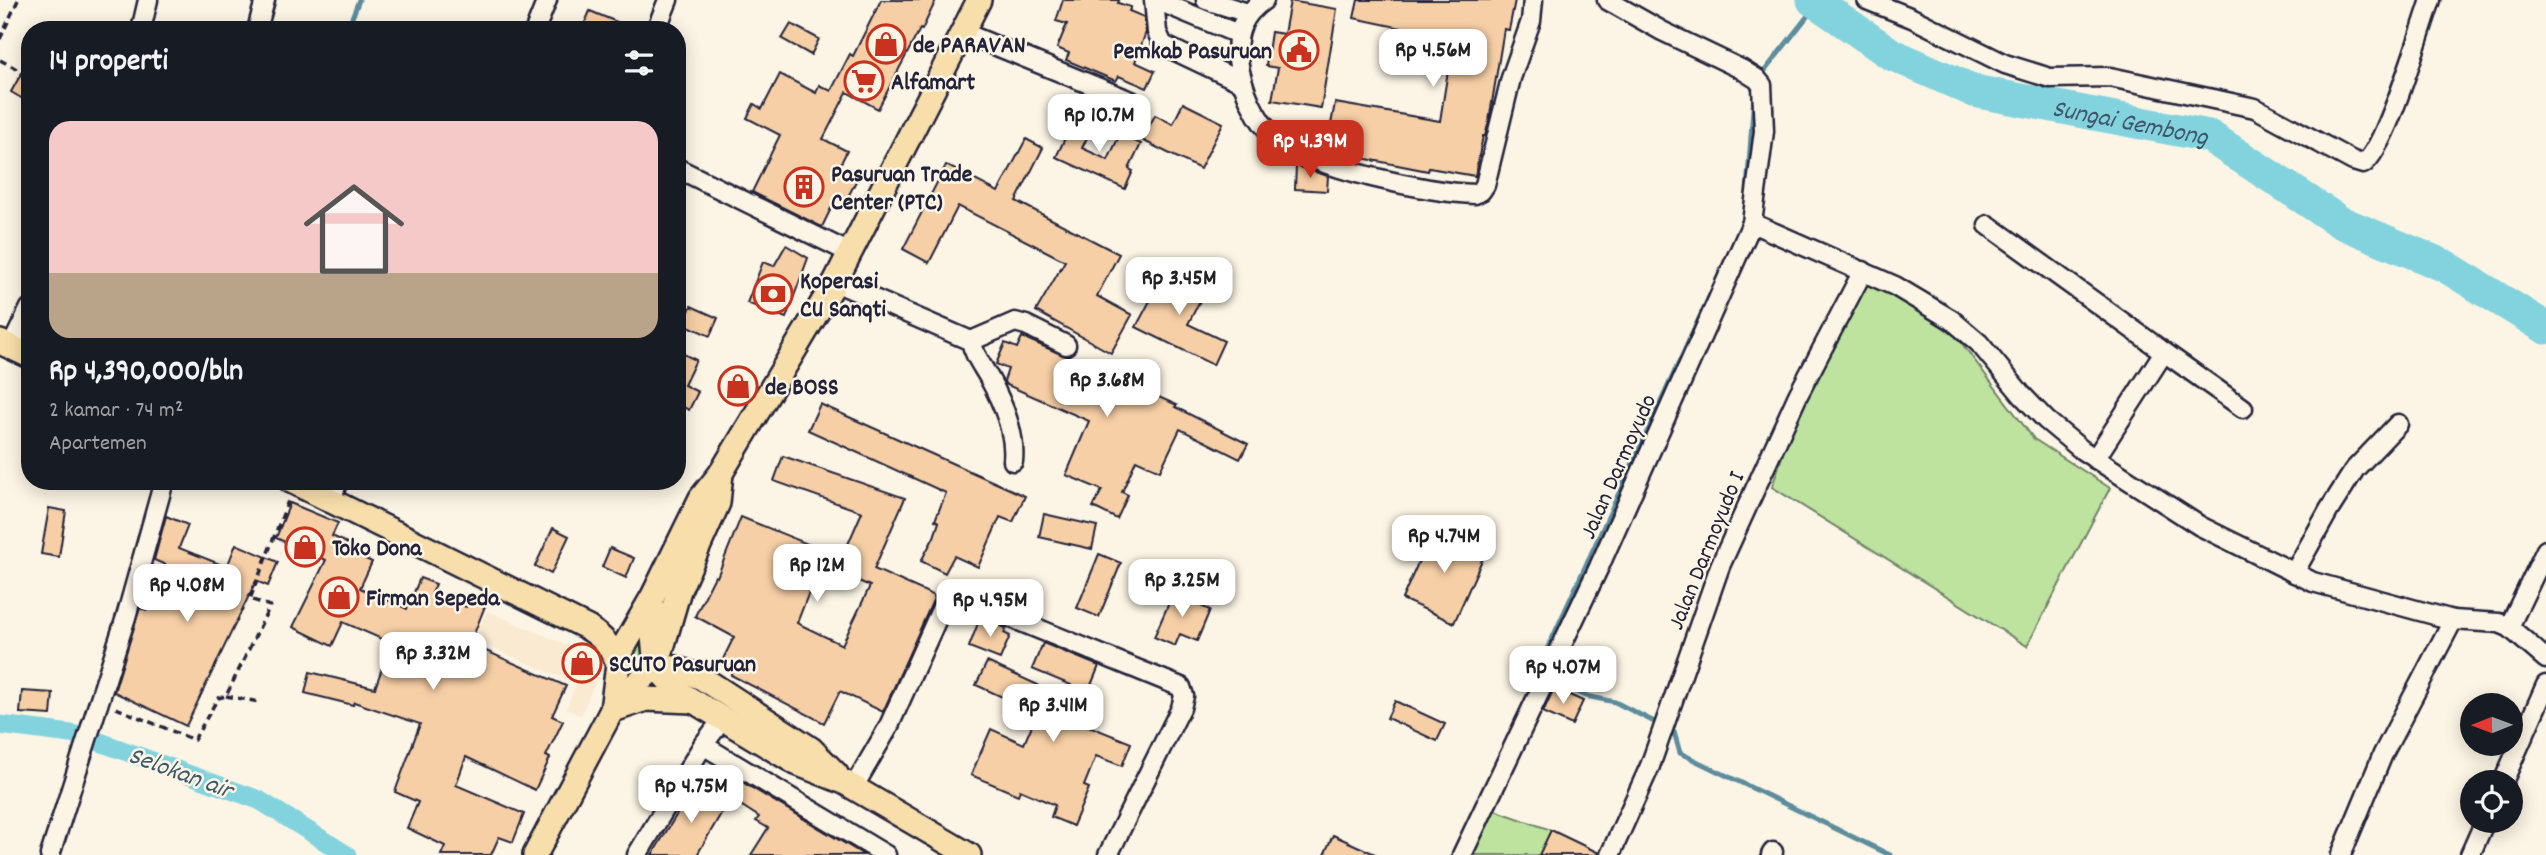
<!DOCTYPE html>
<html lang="id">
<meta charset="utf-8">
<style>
body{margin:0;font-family:Dekko,sans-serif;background:#242831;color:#f1f3f6;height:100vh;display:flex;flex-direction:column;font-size:26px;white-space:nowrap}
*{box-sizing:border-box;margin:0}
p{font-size:23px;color:#9ea1a6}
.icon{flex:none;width:38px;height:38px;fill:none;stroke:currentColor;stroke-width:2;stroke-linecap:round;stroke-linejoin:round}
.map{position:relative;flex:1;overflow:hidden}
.sheet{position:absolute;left:21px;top:21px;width:665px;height:469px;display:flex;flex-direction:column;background:#171b24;border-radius:28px;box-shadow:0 4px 18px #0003}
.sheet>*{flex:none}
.needle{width:46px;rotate:269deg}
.fabs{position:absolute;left:2460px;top:693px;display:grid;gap:14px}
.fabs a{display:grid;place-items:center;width:63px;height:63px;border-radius:50%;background:#171b24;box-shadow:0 4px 18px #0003;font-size:35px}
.price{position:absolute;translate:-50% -60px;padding:0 16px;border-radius:14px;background:#fff;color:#222;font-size:23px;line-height:46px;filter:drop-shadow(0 2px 4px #0008)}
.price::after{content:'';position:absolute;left:50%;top:42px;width:21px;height:16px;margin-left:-10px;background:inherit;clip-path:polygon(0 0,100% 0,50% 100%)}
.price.selected{background:#c8321e;color:#fff}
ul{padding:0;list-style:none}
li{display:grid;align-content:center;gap:14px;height:371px;padding:0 28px}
li span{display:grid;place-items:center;height:217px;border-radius:21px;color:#555}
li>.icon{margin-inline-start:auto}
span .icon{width:126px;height:126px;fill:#fffc;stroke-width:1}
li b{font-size:30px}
h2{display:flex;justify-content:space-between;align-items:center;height:84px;padding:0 28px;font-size:30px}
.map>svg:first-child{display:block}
.built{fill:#faead2}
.green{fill:#bde39e;stroke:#70826c;stroke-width:2}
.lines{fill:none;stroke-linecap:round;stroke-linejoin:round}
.stream{stroke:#5c8c9d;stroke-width:5}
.canal{stroke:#83d3de;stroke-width:19}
.river{stroke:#83d3de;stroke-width:33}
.building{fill:#f6cfa6;stroke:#22223b;stroke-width:2;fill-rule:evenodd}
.minor-casing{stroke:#22223b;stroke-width:23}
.major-casing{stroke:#22223b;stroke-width:28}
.path{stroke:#22223b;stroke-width:3.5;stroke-dasharray:7 5;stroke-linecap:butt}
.minor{stroke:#fcf5e5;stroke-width:18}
.major{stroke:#f8deab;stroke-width:23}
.labels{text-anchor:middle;stroke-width:5;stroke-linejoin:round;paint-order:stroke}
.poi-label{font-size:24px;font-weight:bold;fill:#22223b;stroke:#fcf5e5;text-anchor:start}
.street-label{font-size:24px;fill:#22223b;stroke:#fcf5e5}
.water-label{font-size:26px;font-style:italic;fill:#3f576c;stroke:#fcf5e5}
</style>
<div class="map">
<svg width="2546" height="855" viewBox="0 0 2546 855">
<rect width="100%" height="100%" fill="#fcf5e5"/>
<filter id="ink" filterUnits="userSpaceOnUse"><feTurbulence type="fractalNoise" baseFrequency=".0143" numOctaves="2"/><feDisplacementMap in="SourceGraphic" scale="14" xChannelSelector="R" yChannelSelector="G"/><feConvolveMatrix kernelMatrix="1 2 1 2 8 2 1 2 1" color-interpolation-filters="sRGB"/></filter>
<g filter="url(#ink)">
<path class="built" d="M487,611L594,657L597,678L581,716L566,709L576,684L474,640Z"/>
<g class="green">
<path d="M1863,281L1889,290L1957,337L2034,439L2110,488L2027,646L1772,487L1801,399Z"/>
<path d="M644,637V657L624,675L633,642Z"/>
<path d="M1486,807L1551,830L1540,855H1463Z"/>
</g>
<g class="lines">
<g class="stream">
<path d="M347,30L359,0"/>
<path d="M1760,77L1817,4"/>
<path d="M1746,204L1754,96"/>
<path d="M1725,262L1536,674L1586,696L1615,702L1674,732L1680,753L1890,855"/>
</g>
<path class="canal" d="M0,725L71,734L100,742L259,800L347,855"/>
<path class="river" id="s1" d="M1813,0L1891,54L1974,91L2209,136L2340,222L2445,266L2546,328"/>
</g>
<g class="building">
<path d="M881,0H936L922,30L920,29L878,109L847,92L823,139L847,151L838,169L857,179L847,199L838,194L822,227L752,192L780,135L747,118L754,104L762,109L780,74L816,93L819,85L831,91L850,54L853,56Z"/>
<path d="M1063,0H1119L1118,3L1131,7L1129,11L1144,17L1146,32L1135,62L1155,71L1147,88L1119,76L1116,81L1066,60L1069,53L1057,48L1067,24L1056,21Z"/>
<path d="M1358,0H1515L1509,30L1504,29L1489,121L1485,136H1483L1475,176L1429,168L1428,171L1326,151L1335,103L1440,121L1453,39L1354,18Z"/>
<path d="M1290,1L1337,9L1321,108L1272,100L1278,68L1266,66L1271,32L1284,34Z"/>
<path d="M590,11L634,29V30H591L583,27Z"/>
<path d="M791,24L819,39L811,55L782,39Z"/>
<path d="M30,58V103L11,92Z"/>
<path d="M1183,103L1223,123L1200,169L1142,140L1155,115L1173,124Z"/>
<path d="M1077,113L1095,121L1082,148L1108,160L1120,134L1141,144L1129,169L1133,171L1125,189L1056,157Z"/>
<path d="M1026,139L1043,148L1016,201L1119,254L1097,296L1132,315L1111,353L1036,311L1065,261L958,206L929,263L903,249L946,165L998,192Z"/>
<path d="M1296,166L1328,176L1327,191L1295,189Z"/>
<path d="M786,245L808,258L786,318L747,303L763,262L774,266Z"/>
<path d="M1168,267L1207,287L1188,324L1224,341L1213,365L1136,327Z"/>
<path d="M691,306L718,318L710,336L684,324Z"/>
<path d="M1022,337L1177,405L1175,407L1248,444L1240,459L1180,429L1160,471L1136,460L1122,492L1128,495L1117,519L1093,507L1102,490L1066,475L1089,421L1005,384L1004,381L1008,369L996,364L1005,343L1017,348Z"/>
<path d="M677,351L696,360L684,385L698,392L689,410L677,404Z"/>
<path d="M733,373L751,380L743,399L725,392Z"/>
<path d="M820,404L1025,496L1013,522L1000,517L978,567L954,556L945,573L921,561L934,537L939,522L935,520L946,493L808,430Z"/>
<path d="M783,456L905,498L874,569L935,596L883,712L840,691L824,723L731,675L734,669L721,663L734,637L695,616L715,576L717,577L741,517L842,558L862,512L774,481ZM820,564L870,586L842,645L797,623Z"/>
<path d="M290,503L338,523L332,536L347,543L344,549L372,562L360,588L407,609L420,578L436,584L432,593L466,607L469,599L485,606L470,644L566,686L552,716L563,721L546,756L550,758L535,790L466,757L456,785L524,814L513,842L499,837L491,855H441L445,846L407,828L418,802L395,792L420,724L354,702L353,705L305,693L310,672L375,688L391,643L343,622L332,646L293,627L326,560L276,538Z"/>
<path d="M49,508L66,511L59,557L41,554Z"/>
<path d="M1044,514L1097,526L1092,549L1039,537Z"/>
<path d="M166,516L188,525L179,548L227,567L236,544L278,562L268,586L256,581L186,726L114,692L140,608L147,610L166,565L154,560Z"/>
<path d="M1434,527L1486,551L1454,623L1402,599Z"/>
<path d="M553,528L569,536L551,574L535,566Z"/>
<path d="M610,548L634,558L626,578L602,567Z"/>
<path d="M1099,554L1121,563L1099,617L1077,608Z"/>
<path d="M1175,589L1196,598L1194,603L1210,610L1197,641L1180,634L1175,646L1154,637Z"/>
<path d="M980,618L1006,628L1004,633L1010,636L1000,659L969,647Z"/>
<path d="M1043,643L1099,666L1076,721L1131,743L1122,766L1096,756L1084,786L1089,788L1073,826L1051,817L1055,805L1020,790L1018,795L971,775L991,729L1024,744L1041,704L1060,712L1071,685L1032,669Z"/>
<path d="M987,662L1038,685L1027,708L976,685Z"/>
<path d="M1554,688L1583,701L1572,725L1543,712Z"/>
<path d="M22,691L53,693L51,715L20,713Z"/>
<path d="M1395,701L1445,724L1437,741L1387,718Z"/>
<path d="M732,776L864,855H751L768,828L756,821L759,817L722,793Z"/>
<path d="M694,786L726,805L697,855H652Z"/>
<path d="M1551,830L1599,853V855H1539Z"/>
<path d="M1333,835L1377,855H1324Z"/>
</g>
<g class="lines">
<g class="minor-casing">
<g id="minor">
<path d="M1154,0L1157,32L1163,45L1243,83"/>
<path d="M1156,0L1238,34"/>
<path d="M1206,0L1248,13"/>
<path d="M1264,0C1242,15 1235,34 1238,60C1242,88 1255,122 1279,141C1314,168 1429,193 1475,194L1481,191L1485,185L1511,78L1531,21L1533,0"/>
<path d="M1867,0L1912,18L2005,64L2050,78L2110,77L2255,108L2353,161L2363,164C2386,150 2420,31 2431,0"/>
<path d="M141,30L148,0"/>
<path d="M257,30L265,0"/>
<path d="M535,30L547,0"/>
<path d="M656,30L668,0"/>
<path d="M962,32L1131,101"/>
<path d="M677,168L850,253"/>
<path d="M1752,223L1895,286L1952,320L1979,343L2022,395L2046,420L2082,450L2200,526L2313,582L2453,620L2499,623L2509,627L2546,659"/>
<path d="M1988,225L2164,352L2095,459"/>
<path d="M835,282L971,341C974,355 981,364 988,376C1002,401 1016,432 1013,461"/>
<path d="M971,341L1015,322L1026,325L1066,345"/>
<path d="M11,347L30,308"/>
<path d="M2164,352L2243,408"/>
<path d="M331,500L338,481"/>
<path d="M2294,573L2329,510L2355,469L2398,424"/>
<path d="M2509,627L2546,550"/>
<path d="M703,745L722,720"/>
<path d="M2503,782L2546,685"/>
<path d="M853,788L888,728L944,603L949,596L955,595L1181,687L1184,696L1181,708L1108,855"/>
<path d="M50,855L126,617L164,481"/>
<path d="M637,855L703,745L886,855"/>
<path d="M1462,855L1599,567L1752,223L1764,131L1762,85L1757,79L1741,69L1662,31L1607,0"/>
<path d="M1610,855L1650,766L1720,566L1798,395L1863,271"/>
<path d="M1771,855L1773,852"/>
<path d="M2341,855L2383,754L2453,620"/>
<path d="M2470,855L2485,821"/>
</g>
</g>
<g class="major-casing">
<g id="major">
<path d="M0,342L30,356"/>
<path d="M291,481L588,628C603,638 611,646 618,664"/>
<path d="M652,600L651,616L656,667L680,693L796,763L844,782L969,855"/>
<path d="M660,655L679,590L718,503L721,473"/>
<path d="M656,667L676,668L702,678L811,749L836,774"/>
<path d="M612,710L618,664L623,648L653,596L701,498L721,473L835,282L979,0"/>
<path d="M613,710L646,699L692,701"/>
<path d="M535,855L612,710L631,688L656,667"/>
</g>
</g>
<g class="path">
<path d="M0,39L18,0"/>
<path d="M0,60L30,76"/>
<path d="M226,696L259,702"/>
<path d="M116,708L194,740L218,698L226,696L270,606L250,599L288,501"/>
</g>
<use href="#minor" class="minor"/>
<use href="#major" class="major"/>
</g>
</g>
<defs>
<g id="shop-ring" transform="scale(2.0125)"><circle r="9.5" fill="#fcf5e5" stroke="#c8321e" stroke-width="1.5"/><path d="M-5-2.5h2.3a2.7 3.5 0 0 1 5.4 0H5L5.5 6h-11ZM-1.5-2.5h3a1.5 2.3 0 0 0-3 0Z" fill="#c8321e"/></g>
<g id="civic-ring" transform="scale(2.0125)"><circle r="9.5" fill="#fcf5e5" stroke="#c8321e" stroke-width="1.5"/><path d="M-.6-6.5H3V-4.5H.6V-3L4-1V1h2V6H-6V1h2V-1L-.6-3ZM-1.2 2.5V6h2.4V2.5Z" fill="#c8321e"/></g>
<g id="supermarket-ring" transform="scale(2.0125)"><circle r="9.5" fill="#fcf5e5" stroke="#c8321e" stroke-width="1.5"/><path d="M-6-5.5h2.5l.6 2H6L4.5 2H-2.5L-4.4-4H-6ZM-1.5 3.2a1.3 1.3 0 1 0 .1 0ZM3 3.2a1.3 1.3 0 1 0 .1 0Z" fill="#c8321e"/></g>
<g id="building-ring" transform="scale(2.0125)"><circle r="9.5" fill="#fcf5e5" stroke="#c8321e" stroke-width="1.5"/><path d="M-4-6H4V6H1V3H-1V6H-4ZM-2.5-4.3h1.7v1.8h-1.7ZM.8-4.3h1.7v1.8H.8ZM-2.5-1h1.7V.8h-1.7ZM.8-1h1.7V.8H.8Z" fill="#c8321e"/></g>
<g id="bank-ring" transform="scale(2.0125)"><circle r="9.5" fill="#fcf5e5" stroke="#c8321e" stroke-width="1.5"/><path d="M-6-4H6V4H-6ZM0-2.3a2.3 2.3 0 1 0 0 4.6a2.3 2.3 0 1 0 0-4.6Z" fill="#c8321e"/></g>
</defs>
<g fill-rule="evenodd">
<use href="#shop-ring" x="886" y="44"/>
<use href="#civic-ring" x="1299" y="50"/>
<use href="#supermarket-ring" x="864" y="81"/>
<use href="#building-ring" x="804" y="187"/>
<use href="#bank-ring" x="773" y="294"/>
<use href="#shop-ring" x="738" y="386"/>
<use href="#shop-ring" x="305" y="547"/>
<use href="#shop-ring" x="339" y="597"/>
<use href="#shop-ring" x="582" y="663"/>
</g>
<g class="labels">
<g class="poi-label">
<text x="913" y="52">de PARAVAN</text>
<text x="1272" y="58" text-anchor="end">Pemkab Pasuruan</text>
<text x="891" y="89">Alfamart</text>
<text x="831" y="181">Pasuruan Trade<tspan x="831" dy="28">Center (PTC)</tspan></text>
<text x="800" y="288">Koperasi<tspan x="800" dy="28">CU Sanqti</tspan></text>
<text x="765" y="394">de BOSS</text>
<text x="332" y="555">Toko Dona</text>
<text x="366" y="605">Firman Sepeda</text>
<text x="609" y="671">SCUTO Pasuruan</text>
</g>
<g class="street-label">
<text transform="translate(1617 466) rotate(-66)" y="8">Jalan Darmoyudo</text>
<text transform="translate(1705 550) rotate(-68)" y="8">Jalan Darmoyudo I</text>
</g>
<g class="water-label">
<text dy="9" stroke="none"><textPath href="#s1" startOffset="345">Sungai Gembong</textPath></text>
<text transform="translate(181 771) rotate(20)" y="9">Selokan air</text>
</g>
</g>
</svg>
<div class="fabs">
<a><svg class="needle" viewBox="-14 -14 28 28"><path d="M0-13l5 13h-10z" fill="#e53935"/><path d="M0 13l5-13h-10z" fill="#9ea1a6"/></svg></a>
<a><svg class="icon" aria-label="locate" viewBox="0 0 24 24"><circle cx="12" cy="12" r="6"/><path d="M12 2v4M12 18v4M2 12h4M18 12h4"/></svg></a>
</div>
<b class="price" style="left:1433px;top:89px">Rp 4.56M</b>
<b class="price" style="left:1099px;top:154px">Rp 10.7M</b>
<b class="price selected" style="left:1310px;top:180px">Rp 4.39M</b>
<b class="price" style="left:1179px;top:317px">Rp 3.45M</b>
<b class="price" style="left:1107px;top:419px">Rp 3.68M</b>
<b class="price" style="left:1444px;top:575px">Rp 4.74M</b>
<b class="price" style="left:817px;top:604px">Rp 12M</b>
<b class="price" style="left:1182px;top:619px">Rp 3.25M</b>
<b class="price" style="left:187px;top:624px">Rp 4.08M</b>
<b class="price" style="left:990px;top:639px">Rp 4.95M</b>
<b class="price" style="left:433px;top:692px">Rp 3.32M</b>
<b class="price" style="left:1563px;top:706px">Rp 4.07M</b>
<b class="price" style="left:1053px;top:744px">Rp 3.41M</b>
<b class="price" style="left:691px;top:825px">Rp 4.75M</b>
<section class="sheet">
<h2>14 properti<svg class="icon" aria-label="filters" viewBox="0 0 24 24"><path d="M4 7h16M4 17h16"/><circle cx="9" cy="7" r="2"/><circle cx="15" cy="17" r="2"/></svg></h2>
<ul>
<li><span style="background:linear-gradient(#f6c9c9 70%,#b9a48a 0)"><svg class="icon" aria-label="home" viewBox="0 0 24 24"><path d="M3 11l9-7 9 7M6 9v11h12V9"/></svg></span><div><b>Rp 4,390,000/bln</b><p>2 kamar · 74 m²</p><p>Apartemen</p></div></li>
</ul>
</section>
</div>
